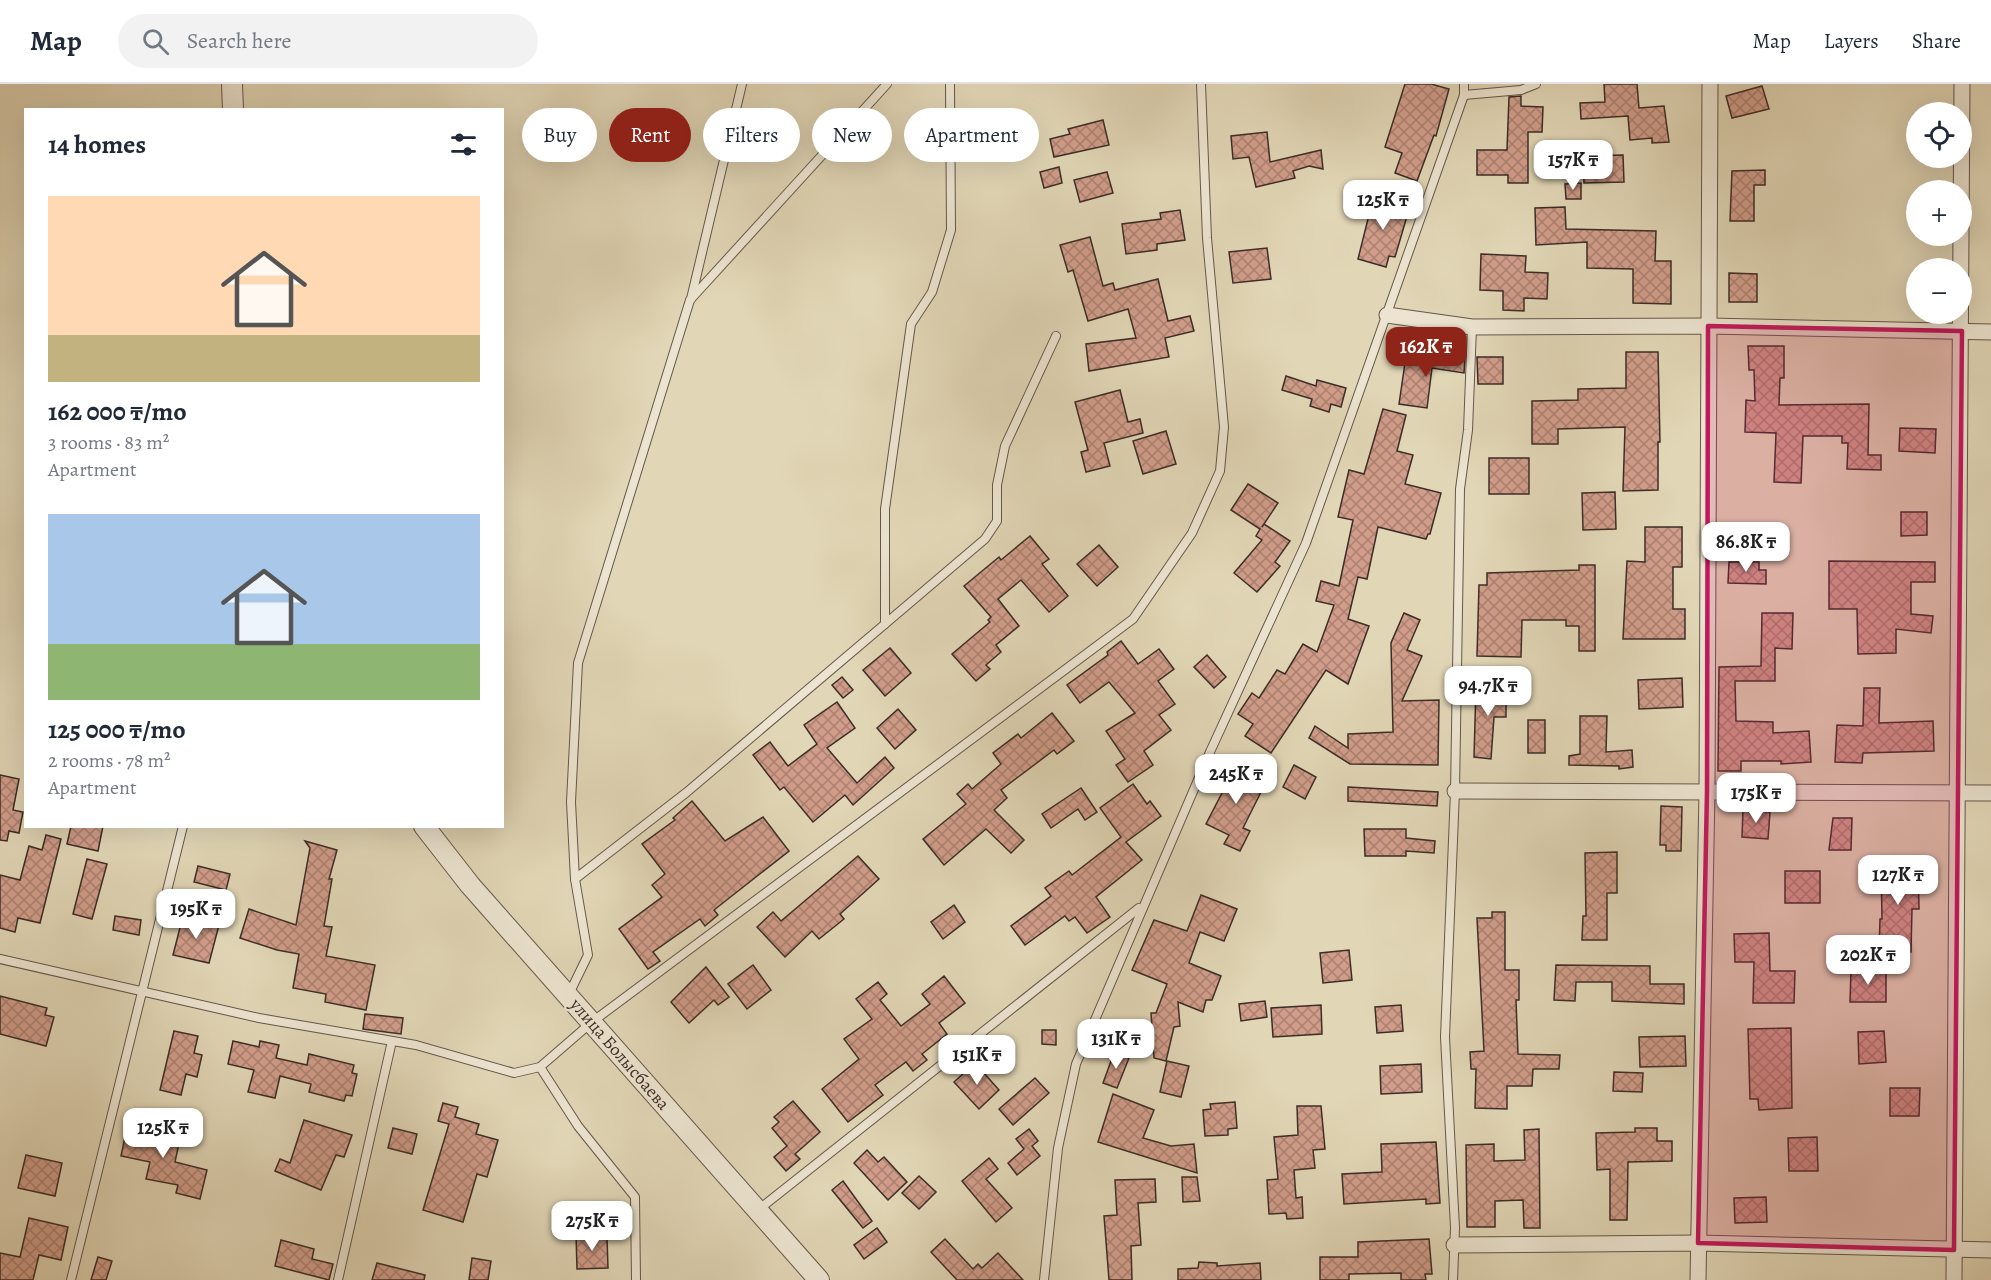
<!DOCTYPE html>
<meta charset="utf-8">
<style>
body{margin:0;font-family:Alegreya,serif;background:#f2f2f3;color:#1f2937;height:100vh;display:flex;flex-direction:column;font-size:22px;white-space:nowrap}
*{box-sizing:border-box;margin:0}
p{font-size:20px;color:#747a83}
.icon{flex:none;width:33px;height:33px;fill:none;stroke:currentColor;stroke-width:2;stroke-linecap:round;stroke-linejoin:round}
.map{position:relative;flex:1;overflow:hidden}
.drawer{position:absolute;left:24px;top:24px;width:480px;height:720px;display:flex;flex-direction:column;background:#fff;border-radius:0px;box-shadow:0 6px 24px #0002}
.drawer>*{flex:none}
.banner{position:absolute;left:522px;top:24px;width:570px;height:54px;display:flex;gap:12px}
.buttons{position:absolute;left:1906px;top:18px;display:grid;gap:12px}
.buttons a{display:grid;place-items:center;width:66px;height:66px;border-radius:50%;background:#fff;box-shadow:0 6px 24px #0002;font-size:30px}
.price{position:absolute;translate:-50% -51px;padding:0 14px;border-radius:12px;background:#fff;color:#222;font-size:20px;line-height:39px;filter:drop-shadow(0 2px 3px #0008)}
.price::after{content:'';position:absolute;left:50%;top:36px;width:18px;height:14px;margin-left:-9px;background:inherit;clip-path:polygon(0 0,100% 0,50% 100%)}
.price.current{background:#8f2418;color:#fff}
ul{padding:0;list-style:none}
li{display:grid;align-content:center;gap:12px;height:318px;padding:0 24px}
li span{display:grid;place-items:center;height:186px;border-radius:0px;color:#555}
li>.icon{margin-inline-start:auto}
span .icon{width:108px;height:108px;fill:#fffc;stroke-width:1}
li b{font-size:26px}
h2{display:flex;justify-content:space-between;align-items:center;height:72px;padding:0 24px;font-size:26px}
.pill{padding:0 21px;border-radius:27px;background:#fff;box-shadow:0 6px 24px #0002;font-size:21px;line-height:54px}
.pill.current{background:#8f2418;color:#fff}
header{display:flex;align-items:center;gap:36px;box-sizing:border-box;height:84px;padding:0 30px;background:#fff;border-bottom:2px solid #e0e1e3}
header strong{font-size:28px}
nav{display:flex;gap:33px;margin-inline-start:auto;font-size:21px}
.search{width:420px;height:54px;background:#f2f2f3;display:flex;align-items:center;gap:15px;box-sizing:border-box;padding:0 21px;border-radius:33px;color:#747a83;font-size:22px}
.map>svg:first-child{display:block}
.building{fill:url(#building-cross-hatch);stroke:#3c2d27;stroke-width:1.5}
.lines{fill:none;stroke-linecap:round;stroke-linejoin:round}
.service-casing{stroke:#65574b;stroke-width:10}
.minor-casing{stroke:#65574b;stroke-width:17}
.tertiary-casing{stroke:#65574b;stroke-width:22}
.service{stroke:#ece4d0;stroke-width:8}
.minor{stroke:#ece4d0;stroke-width:15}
.tertiary{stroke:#ece4d0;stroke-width:20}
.marked{fill:#c2185b;fill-opacity:0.2;stroke:#c2185b;stroke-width:4.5;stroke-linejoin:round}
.labels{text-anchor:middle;stroke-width:4.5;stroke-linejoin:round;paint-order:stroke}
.street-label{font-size:18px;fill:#3c2d27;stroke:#ece4d0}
</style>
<header>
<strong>Map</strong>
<div class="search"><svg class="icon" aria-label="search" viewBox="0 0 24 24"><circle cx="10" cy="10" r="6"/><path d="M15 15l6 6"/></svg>Search here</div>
<nav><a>Map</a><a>Layers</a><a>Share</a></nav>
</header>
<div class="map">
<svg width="1991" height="1196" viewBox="0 0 1991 1196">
<defs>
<pattern id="building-cross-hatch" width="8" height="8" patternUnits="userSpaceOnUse" patternTransform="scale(1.5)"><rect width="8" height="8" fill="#d19d8a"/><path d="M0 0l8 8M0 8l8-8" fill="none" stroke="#ab8071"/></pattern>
</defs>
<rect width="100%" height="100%" fill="#e1d6b6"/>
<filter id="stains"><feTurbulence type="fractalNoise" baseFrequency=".00333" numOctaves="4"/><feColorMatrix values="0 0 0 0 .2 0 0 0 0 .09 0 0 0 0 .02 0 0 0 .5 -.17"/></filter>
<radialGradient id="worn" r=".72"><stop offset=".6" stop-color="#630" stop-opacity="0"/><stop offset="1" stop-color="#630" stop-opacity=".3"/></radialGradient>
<g class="building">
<path d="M1405,0H1431L1449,5L1436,52L1434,51L1417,97L1395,89L1402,69L1385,63Z"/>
<path d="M1604,0H1637L1639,24L1664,22L1669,58L1652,59V54L1630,56L1628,32L1581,35L1580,19L1605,18Z"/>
<path d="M1762,2L1769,25L1732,34L1726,12Z"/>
<path d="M1521,12V22L1543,23L1542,48H1528V99H1508V91H1477V66H1507L1509,13Z"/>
<path d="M1103,36L1109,61L1054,73L1050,55L1070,50L1068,45Z"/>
<path d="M1267,48L1270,78L1321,66L1323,85L1309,82L1293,87L1295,94L1256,103L1249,73L1233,75L1231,52Z"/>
<path d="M1623,71L1624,98L1584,99L1583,72Z"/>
<path d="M1059,83L1062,99L1044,104L1040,88Z"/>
<path d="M1765,86V101H1754V137H1730L1732,87Z"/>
<path d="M1107,88L1113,109L1080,118L1074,96Z"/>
<path d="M1581,99V115H1566L1565,100Z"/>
<path d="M1374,111L1410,122L1395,173L1389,172L1386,183L1358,175Z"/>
<path d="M1565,123L1566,145L1656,147L1655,177H1671V220L1633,219V185L1587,184V158L1536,161L1535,124Z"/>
<path d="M1180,126L1185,156L1157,160V166L1126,170L1122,140L1161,135L1160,129Z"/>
<path d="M1090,153L1103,202L1113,199L1115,206L1158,195L1168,237L1190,232L1194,247L1165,254L1169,273L1089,287L1086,260L1136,254L1128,225L1088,237L1073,186L1068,188L1060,161Z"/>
<path d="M1267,164L1271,195L1233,199L1229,168Z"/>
<path d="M1481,170L1526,172L1525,188L1548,189L1547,215L1524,214V227L1503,226V207L1480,206Z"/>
<path d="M1729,189L1757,190V218H1729Z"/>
<path d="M1748,262H1784V294H1780L1779,321L1869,320L1868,371H1881V386L1847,385L1848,359H1842V352H1803L1801,399L1774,398L1776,349L1745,348L1746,316L1755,317L1754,286H1749Z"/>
<path d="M1446,266L1460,269L1459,274L1465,273L1464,289L1432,284L1427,324L1399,320L1405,279L1430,283L1419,281L1420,274H1445Z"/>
<path d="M1626,268H1658L1660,358H1658V406L1623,407L1625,343L1558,345V360H1532V317L1578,316V305L1626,304Z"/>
<path d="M1477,273H1503V300H1478Z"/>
<path d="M1286,292L1316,302L1317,296L1346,304L1341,323L1331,320L1329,328L1310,322L1312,315L1282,306Z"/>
<path d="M1120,306L1128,338L1140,335L1143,349L1104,359L1110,382L1086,388L1081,368L1088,366L1075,318Z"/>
<path d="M1383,325L1406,331L1397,367L1413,371L1405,400L1441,409L1430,450H1428L1426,455L1378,443L1367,495L1358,493L1348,535L1369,542L1348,600L1326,586L1271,669L1245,652L1253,640L1238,630L1252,609L1259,614L1277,586L1285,590L1303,560L1317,568L1334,521L1316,517L1321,497L1339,502L1353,436L1338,433L1349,386L1364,390Z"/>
<path d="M1900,344L1936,345L1935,369L1899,367Z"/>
<path d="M1166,347L1176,380L1143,390L1133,357Z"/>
<rect x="1489" y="374" width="40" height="36"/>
<path d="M1248,400L1278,419L1262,443L1264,440L1290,457L1275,478L1280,482L1257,508L1234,489L1262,456L1256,452L1260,445L1231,426Z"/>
<path d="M1615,408L1616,445L1583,446L1582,409Z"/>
<path d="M1901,428H1927V451L1901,452Z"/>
<path d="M1645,443H1682V483H1673V525H1685V555H1623L1627,477L1645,478Z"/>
<path d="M1030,452L1049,475L1042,480L1068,512L1049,528L1021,496L998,515L1019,542L996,561L1001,568L986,581L990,585L976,597L952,570L990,538L988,536L991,533L964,502L999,473L1001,476Z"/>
<path d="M1099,461L1118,483L1097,502L1077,480Z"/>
<path d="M1829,477L1935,478V498H1911V530L1933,532L1931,549L1896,545V569L1858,570L1857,525H1829Z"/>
<path d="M1729,478H1759V486H1766V500L1728,499Z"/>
<path d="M1579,481H1595V567H1579V542H1566V536H1522L1521,573L1477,572L1479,501H1487V489L1579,486Z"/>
<path d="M1404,529L1420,536L1407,566L1422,572L1402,617L1439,616L1438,681L1350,680L1309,654L1315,642L1348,664V650L1393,648L1391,559Z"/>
<path d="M1762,529H1793L1792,565L1775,564V597H1735L1736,637L1773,638V649L1809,647L1811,678L1781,680V677H1741V687H1718L1719,583L1761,582Z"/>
<path d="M1121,557L1138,580L1159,565L1174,585L1158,597L1175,620L1159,631L1171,646L1144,667L1153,681L1128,698L1116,681L1125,675L1106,647L1135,629L1109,598L1080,619L1067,601L1108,571L1107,568Z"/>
<path d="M890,564L911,589L885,612L863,586Z"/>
<path d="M1207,571L1226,593L1214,604L1194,583Z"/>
<path d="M842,593L853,606L843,614L832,601Z"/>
<path d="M1682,594L1683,623L1639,625L1638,596Z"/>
<path d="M1476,602H1506V633H1494L1491,675L1474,673Z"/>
<path d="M1864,604H1880L1879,639L1933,637L1934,667L1863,669L1862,679L1835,678L1837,641L1863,642Z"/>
<path d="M837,618L855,644L827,664L857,699L885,673L894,684L853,721L845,711L813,738L784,703L780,706L753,671L770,658L788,682L817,660L804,641Z"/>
<path d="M898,625L916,646L895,665L877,644Z"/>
<path d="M1052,629L1074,657L1057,670L1054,666L1001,706L1007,714L994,726L1024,756L1011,769L986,745L944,781L923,755L966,720L957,710L968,700L972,705L1001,680L993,669L1018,650L1021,654Z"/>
<path d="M1580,632H1607L1606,668L1632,666L1633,683L1619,685V682L1569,681V672L1580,670Z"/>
<rect x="1528" y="636" width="17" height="33"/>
<path d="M1229,680L1266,698L1243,744L1250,747L1240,767L1224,760L1229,751L1206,740L1223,707L1217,704Z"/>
<path d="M1294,681L1316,693L1305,715L1283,703Z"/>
<path d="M0,691L19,695L13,726L23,728L19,749L9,747L7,757L0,756Z"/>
<path d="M1133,700L1147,720L1150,717L1161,732L1126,758L1142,776L1096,813L1110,833L1087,849L1075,833L1069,837L1065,832L1025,861L1011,842L1051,812L1045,804L1069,787L1072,791L1121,753L1100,724Z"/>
<path d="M1348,703L1438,708L1437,722L1348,717Z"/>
<path d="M1081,704L1097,728L1085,736L1078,725L1051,744L1042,730Z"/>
<path d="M692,717L725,757L763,733L789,767L714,826L718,831L705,842L700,835L653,868L660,877L648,885L619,845L662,813L652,801L665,790L642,760L675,736L673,734Z"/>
<path d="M1661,722L1682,723L1681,767H1666V761H1660Z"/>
<path d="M1743,726L1770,728L1768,755L1742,753Z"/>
<path d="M1833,734H1852L1851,766H1829Z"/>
<path d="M71,742H103L98,767L67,760Z"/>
<path d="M1364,745H1406V754L1435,757L1434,769L1406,767V772H1365Z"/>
<path d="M46,751L61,755L40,839L18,834L15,848L0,844V791L20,796L29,762L42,766Z"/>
<path d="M305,757L337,766L329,795H332L324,842L332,843L326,872L375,881L366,926L325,918L326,910L293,904L299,870L277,866L240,854L249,825L296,841L310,764Z"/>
<path d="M1617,768V809H1607V856H1582L1583,832H1586L1585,769Z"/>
<path d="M858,772L879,795L840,830L844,835L819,855L812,847L785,873L757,843L773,828L781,837Z"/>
<path d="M87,775L107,780L92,835L73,830Z"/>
<path d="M1918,779L1919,825H1912L1911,868L1879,867L1880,835H1882L1881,780Z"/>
<path d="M198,782L230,790L226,806L194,798Z"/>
<rect x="1785" y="787" width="35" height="32"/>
<path d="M1201,811L1237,825L1224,857L1200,848L1189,879L1221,892L1212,916H1206L1203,928L1178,918L1180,942L1174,943L1166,977L1154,974L1151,929H1156L1167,900L1132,886L1154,836L1187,847Z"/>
<path d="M954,821L965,838L943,855L931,838Z"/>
<path d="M1492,828H1505V886H1519V916H1516L1518,970L1560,971L1559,985H1533L1532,1002H1507V1025L1475,1024L1476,985H1471L1470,968L1484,967L1477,834H1492Z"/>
<path d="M115,832L141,836L139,851L113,846Z"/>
<path d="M183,832L219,841L209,879L173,871Z"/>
<path d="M1769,849L1770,887H1795L1794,919H1753L1754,878H1735L1734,850Z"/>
<path d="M1349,866L1352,896L1323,899L1320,869Z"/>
<path d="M753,881L771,906L747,925L728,900Z"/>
<path d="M1556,881L1650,882V900H1684V920L1612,917V898H1576L1575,917L1554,916Z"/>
<path d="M706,883L729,913L718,921L714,916L689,939L671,918Z"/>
<path d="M1851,886H1886V918H1850Z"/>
<path d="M944,892L965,919L939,939L947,950L922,970L927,976L913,987L906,978L875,1001L883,1011L848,1038L822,1005L859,975L844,955L872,935L856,915L878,898L887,910L880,916L901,942L930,920L922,910Z"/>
<path d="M0,912L47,924L45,931L54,933L46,962L0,950Z"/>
<path d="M1265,917L1267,933L1241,937L1239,920Z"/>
<path d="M1321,921L1322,950L1273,953L1271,924Z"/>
<path d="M1401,921L1403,947L1377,949L1375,923Z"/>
<path d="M365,930L403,934L401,950L363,945Z"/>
<path d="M1791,944L1792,1024L1759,1026L1758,1015H1750L1748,945Z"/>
<path d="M1042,946H1056V961L1042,960Z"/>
<path d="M174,947L198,952L194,969L202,971L197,993L186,990L181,1011L160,1006Z"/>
<path d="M1884,947L1886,978L1859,980L1858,948Z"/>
<path d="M1685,952L1686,982L1640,983L1639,953Z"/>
<path d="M233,957L259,963L260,957L279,961L276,974L307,981L309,970L354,981L352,989L357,990L352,1012L346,1011L344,1017L309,1008L311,1000L280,992L275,1014L248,1008L254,986L228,980Z"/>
<path d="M1114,969L1129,974L1117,1004L1103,999Z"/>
<path d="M1167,977L1189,982L1181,1013L1160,1008Z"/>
<path d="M975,979L999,1006L979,1025L954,998Z"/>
<path d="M1421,980L1422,1008L1381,1010L1380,982Z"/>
<path d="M1614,988L1643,989L1642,1008L1613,1007Z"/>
<path d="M1035,994L1049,1009L1013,1041L999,1025Z"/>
<path d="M1890,1004H1920L1919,1032H1890Z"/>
<path d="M1113,1010L1154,1026L1143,1054L1171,1062L1194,1060L1197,1089L1098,1058Z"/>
<path d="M793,1017L820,1048L795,1070L800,1075L786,1087L774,1073L787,1062L772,1044L779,1038L774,1033Z"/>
<path d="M1235,1018L1237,1044L1228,1045V1051L1205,1052L1203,1026L1211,1025L1210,1020Z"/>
<path d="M443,1019L458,1023L455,1033L479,1040L476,1050L498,1056L487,1093L477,1090L463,1138L423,1126L449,1040L438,1037Z"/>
<path d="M1297,1022H1321L1325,1065L1313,1066L1315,1084L1294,1086L1296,1114L1302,1113L1303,1134L1287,1135L1286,1129L1269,1130L1267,1096L1278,1095L1274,1053L1298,1051Z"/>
<path d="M304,1036L352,1051L344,1073L336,1071L321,1106L275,1087L280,1075L290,1079Z"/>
<path d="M128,1039L181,1050L175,1078L207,1086L200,1115L176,1109L178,1101L146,1095L150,1078L121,1072Z"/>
<path d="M393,1044L417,1050L412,1070L388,1064Z"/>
<path d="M1635,1044H1657V1057H1672V1077L1628,1078L1627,1136H1610V1085L1597,1086L1596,1049L1635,1048Z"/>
<path d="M1029,1045L1038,1057L1032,1062L1040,1072L1017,1091L1008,1079L1024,1065L1016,1055Z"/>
<path d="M1539,1045L1540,1144H1524L1523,1116L1495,1117V1143H1467L1466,1061L1494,1060V1077L1525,1076L1524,1046Z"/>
<path d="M1817,1053L1818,1087H1789L1788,1054Z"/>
<path d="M1436,1058L1440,1119L1426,1120V1115L1344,1120L1342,1090L1382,1088L1381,1060Z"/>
<path d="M867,1066L878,1078L884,1073L907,1098L888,1116L854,1079Z"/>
<path d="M26,1071L62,1079L55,1112L18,1104Z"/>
<path d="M989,1074L998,1085L986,1095L1012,1124L996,1138L962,1097Z"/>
<path d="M919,1092L936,1108L919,1125L902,1109Z"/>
<path d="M1182,1093H1197L1200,1117L1183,1118Z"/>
<path d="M1155,1095L1156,1118L1138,1119L1141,1161L1131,1162L1132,1196H1109L1104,1132L1117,1131L1115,1096Z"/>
<path d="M843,1097L872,1137L863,1144L832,1106Z"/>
<path d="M1766,1113L1767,1138L1735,1139L1734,1114Z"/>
<path d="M29,1134L68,1143L61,1176L39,1171L33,1196H0V1169L20,1173Z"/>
<path d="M877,1144L887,1158L864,1175L854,1161Z"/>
<path d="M597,1149V1153H607L608,1184L577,1185L576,1150Z"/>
<path d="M945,1155L973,1185L978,1180L982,1184L998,1169L1023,1196H957L931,1168Z"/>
<path d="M1429,1155L1432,1190H1425L1426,1196H1401V1189L1349,1190V1196H1320V1173H1358V1158Z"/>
<path d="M281,1156L314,1165L312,1175L333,1180L329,1196L275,1182Z"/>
<path d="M98,1173L112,1177L106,1196H91Z"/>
<path d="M472,1174L491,1177L488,1196H469Z"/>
<path d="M1199,1178L1217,1179V1182L1260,1179L1261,1196H1178V1185L1198,1184Z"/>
<path d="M377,1179L425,1191L424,1196H372Z"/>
</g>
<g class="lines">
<g class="service-casing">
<g id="service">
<path d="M1464,11L1521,6L1536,0"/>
<path d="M691,215L742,0"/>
<path d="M885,540L985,455L997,437V401L1005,362L1056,252"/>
<path d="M575,795L571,718L578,579L690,216L887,0"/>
<path d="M0,875L259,934L416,961L514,989L540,983L592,938L1133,535L1192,449L1220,387L1224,343L1207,154L1201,0"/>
<path d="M569,910L588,871L575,795L687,708L885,540V425L911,240L932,208L951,146L950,0"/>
<path d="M540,983L578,1042L635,1113L636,1196"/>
<path d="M758,1126L1139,824"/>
<path d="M71,1196L183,742"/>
<path d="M338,1196L392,957"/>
<path d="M1044,1196L1058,1064L1076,980L1210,668L1306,459L1464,11V0"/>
<path d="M1453,1196L1455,1144L1445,953L1455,707L1460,405L1468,346L1472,243"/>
</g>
</g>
<g class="minor-casing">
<g id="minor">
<path d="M1387,231L1472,243L1708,242L1991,248"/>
<path d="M1455,707L1991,709"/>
<path d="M1454,1161L1698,1159L1991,1166"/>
<path d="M1698,1196L1707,707L1710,0"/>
<path d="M1954,1196L1962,0"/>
</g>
</g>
<g class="tertiary-casing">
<g id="tertiary">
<path d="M232,0L233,26"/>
<path d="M424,742L470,801L819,1196"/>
</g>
</g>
<use href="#service" class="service"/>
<use href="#minor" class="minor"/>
<use href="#tertiary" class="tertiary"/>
</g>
<path class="marked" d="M1708,242L1962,247L1954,1166L1698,1159L1707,707Z"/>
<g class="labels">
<g class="street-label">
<text transform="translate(620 970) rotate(49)" y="6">улица Болысбаева</text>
</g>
</g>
<rect width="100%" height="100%" filter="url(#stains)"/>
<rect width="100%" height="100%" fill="url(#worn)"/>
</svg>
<div class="buttons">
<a><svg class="icon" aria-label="locate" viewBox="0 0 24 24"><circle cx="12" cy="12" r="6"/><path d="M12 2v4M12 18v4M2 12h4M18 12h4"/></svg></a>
<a>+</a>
<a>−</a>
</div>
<b class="price" style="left:1573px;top:107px">157K ₸</b>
<b class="price" style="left:1383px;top:147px">125K ₸</b>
<b class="price current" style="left:1426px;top:294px">162K ₸</b>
<b class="price" style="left:1746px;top:489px">86.8K ₸</b>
<b class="price" style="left:1488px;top:633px">94.7K ₸</b>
<b class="price" style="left:1236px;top:721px">245K ₸</b>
<b class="price" style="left:1756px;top:740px">175K ₸</b>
<b class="price" style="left:1898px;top:822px">127K ₸</b>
<b class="price" style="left:196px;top:856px">195K ₸</b>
<b class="price" style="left:1868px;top:902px">202K ₸</b>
<b class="price" style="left:1116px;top:986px">131K ₸</b>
<b class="price" style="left:977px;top:1002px">151K ₸</b>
<b class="price" style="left:163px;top:1075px">125K ₸</b>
<b class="price" style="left:592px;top:1168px">275K ₸</b>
<div class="banner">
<a class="pill">Buy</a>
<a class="pill current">Rent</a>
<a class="pill">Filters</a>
<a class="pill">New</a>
<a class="pill">Apartment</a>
</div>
<section class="drawer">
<h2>14 homes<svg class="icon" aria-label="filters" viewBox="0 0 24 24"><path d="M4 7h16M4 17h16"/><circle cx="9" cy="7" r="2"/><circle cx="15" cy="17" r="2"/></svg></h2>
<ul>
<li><span style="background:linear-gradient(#ffd9b3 75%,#c2b280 0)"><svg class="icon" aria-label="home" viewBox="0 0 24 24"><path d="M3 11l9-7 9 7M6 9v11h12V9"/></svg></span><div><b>162 000 ₸/mo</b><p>3 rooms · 83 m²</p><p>Apartment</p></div></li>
<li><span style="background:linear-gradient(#a9c7e8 70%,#8fb573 0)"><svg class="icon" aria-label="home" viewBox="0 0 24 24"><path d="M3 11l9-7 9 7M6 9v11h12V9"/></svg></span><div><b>125 000 ₸/mo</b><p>2 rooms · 78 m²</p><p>Apartment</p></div></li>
</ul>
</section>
</div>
